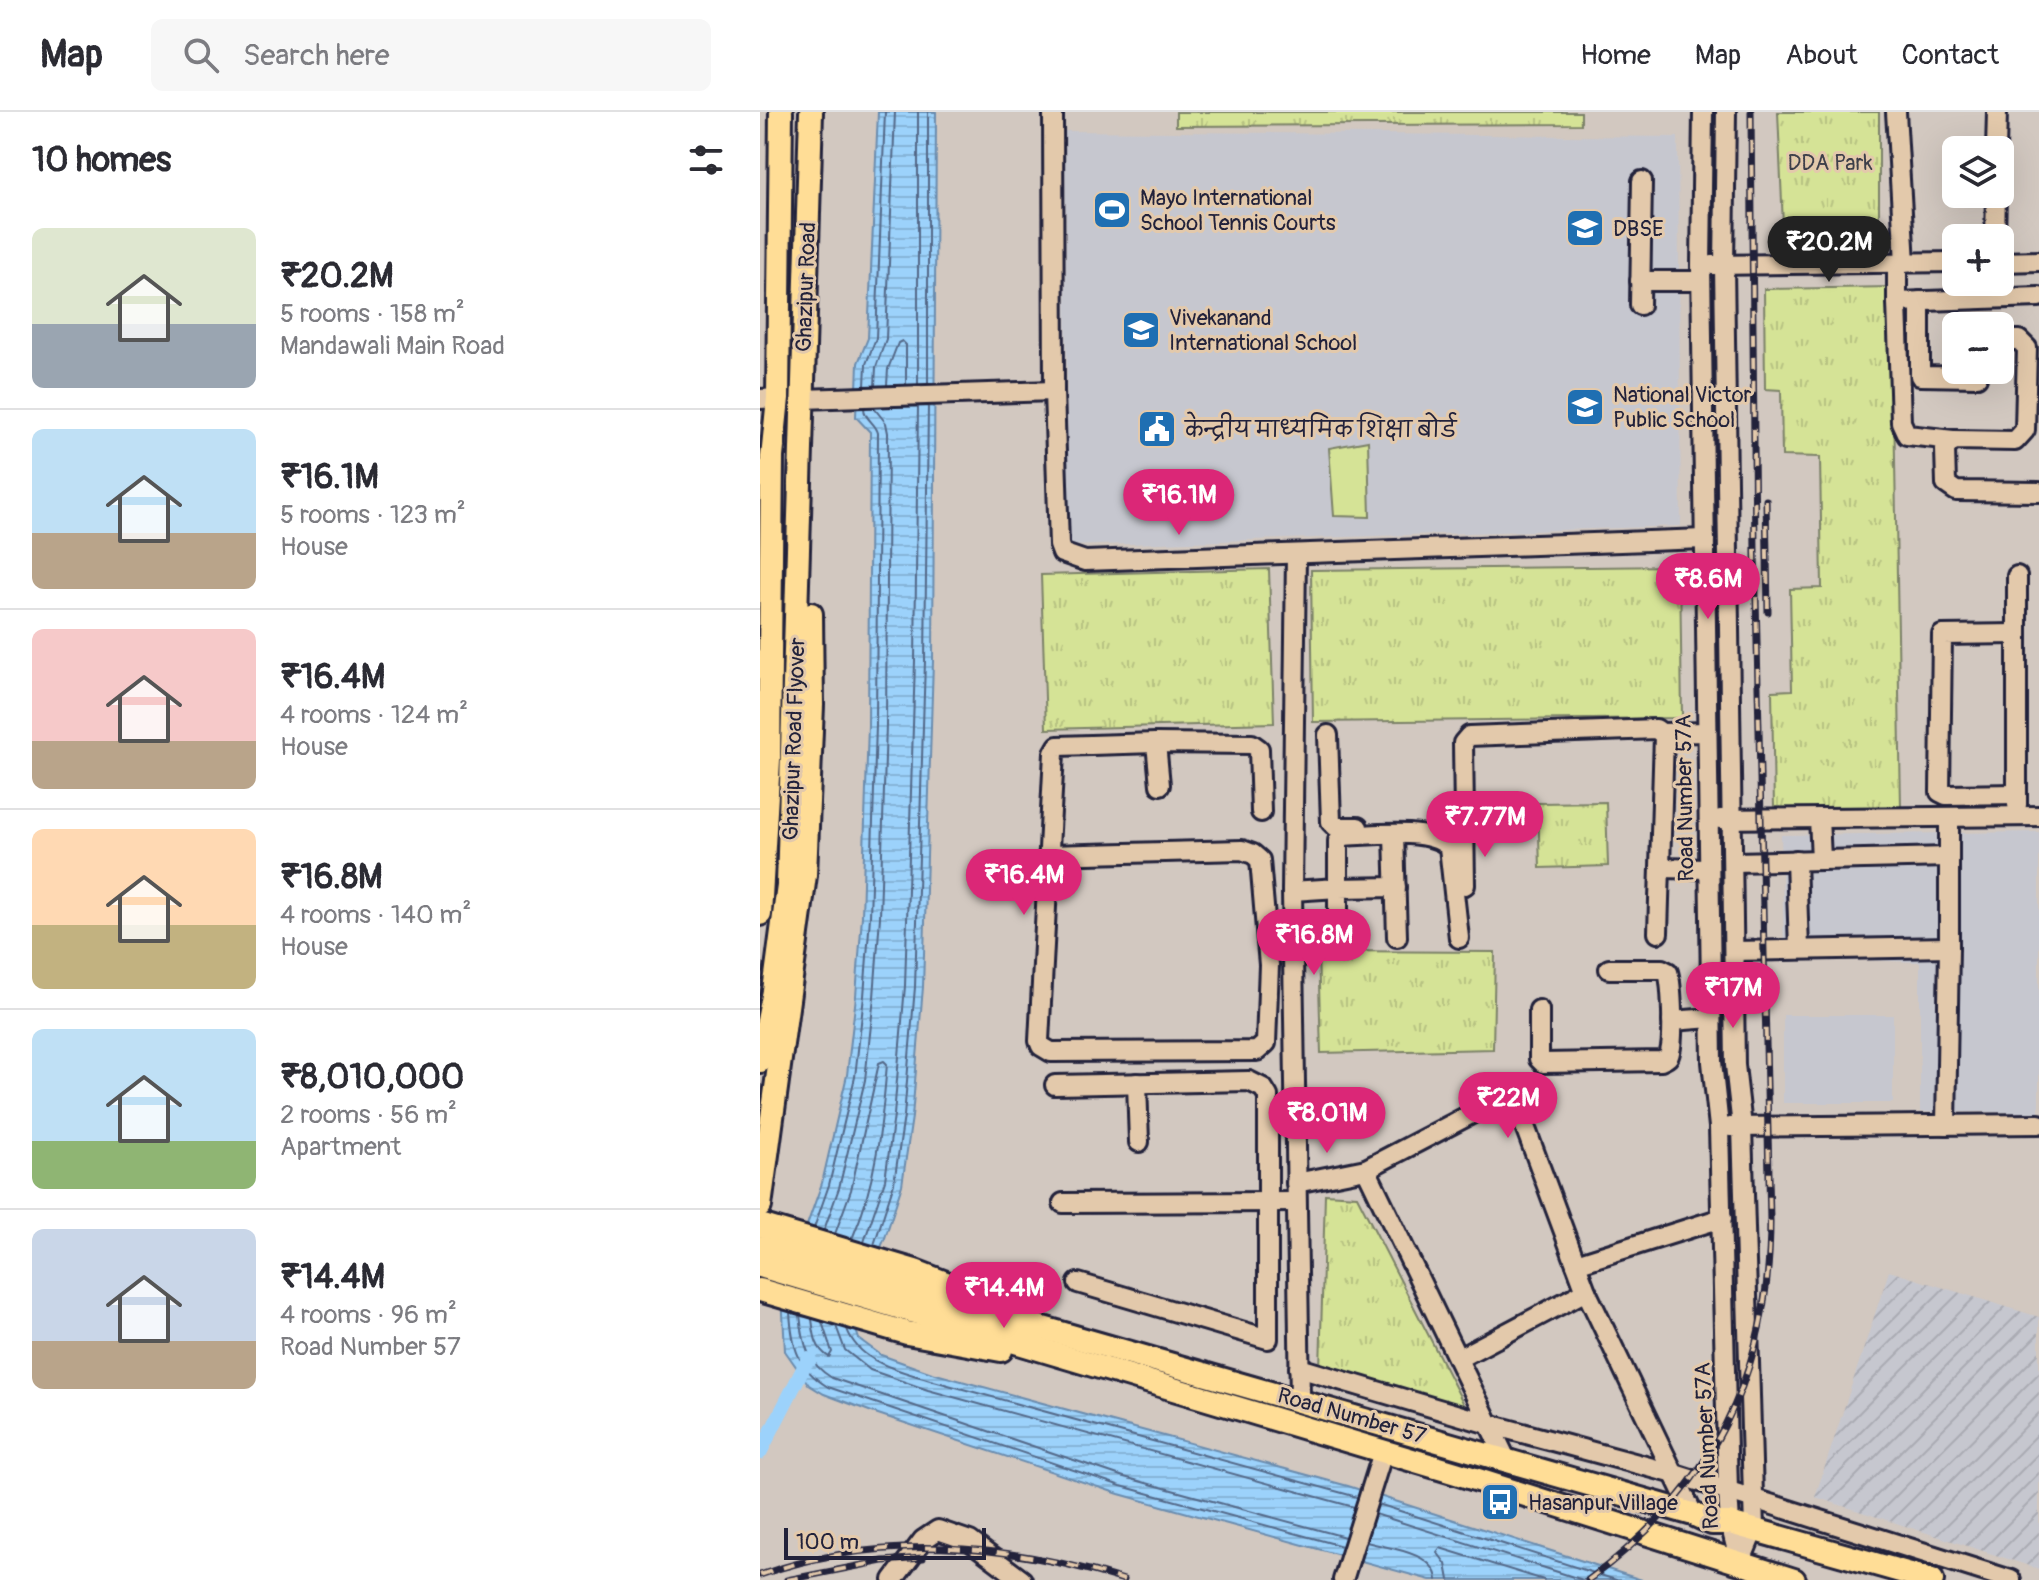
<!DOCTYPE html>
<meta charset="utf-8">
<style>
body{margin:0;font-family:Pangolin,"Playpen Sans Deva",sans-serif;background:#f7f7f7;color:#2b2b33;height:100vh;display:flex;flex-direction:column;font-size:30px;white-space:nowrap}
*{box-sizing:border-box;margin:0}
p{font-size:26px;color:#7c7c81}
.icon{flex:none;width:44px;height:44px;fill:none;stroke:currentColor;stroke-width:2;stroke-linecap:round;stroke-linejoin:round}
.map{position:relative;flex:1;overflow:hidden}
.side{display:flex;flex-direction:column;background:#fff;width:760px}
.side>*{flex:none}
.tools{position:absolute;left:1182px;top:24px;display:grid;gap:16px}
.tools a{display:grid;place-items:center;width:72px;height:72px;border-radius:12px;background:#fff;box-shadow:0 8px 32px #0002;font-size:40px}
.scale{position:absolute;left:24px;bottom:20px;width:202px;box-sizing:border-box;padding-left:8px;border:4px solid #22223b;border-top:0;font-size:22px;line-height:28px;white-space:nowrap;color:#22223b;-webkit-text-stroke:6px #e3c9ab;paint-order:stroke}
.price{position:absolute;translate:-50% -68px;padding:0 18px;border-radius:28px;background:#db2777;color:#fff;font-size:26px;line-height:52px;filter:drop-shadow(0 2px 4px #0008)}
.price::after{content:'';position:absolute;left:50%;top:48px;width:24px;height:18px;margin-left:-12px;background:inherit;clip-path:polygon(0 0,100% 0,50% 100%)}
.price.current{background:#222;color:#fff}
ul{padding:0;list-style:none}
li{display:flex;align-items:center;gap:24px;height:200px;padding:0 32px}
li+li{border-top:2px solid #e1e1e2}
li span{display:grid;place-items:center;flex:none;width:224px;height:160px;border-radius:12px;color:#555}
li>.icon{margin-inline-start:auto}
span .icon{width:96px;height:96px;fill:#fffc;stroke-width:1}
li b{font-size:34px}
h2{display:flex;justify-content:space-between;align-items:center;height:96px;padding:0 32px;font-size:34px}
header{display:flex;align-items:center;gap:48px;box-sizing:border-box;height:112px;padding:0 40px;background:#fff;border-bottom:2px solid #e1e1e2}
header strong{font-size:38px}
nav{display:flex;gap:44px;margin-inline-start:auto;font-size:28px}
.search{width:560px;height:72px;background:#f7f7f7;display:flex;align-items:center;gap:20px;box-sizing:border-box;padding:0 28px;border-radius:12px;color:#7c7c81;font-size:30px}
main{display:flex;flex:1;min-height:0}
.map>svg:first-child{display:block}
.built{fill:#c6c7cf}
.industrial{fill:url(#industrial-furrows)}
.grass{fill:url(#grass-tufts);stroke:#7c8268;stroke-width:2}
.pitch{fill:#d5e396;stroke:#7c8268;stroke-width:2}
.water{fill:url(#water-rules);stroke:#6b8cae;stroke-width:2}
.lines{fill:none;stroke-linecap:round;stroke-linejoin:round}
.shore{stroke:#536888;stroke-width:2}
.canal{stroke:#9cd2fb;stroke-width:14}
.minor-casing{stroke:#22223b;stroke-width:24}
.major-casing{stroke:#22223b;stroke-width:28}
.minor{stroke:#e3c9ab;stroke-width:18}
.major{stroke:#ffdd96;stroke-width:22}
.rail-casing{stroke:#22223b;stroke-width:7}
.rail{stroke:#e3c9ab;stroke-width:4;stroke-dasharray:12;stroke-linecap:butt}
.labels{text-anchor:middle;stroke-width:6;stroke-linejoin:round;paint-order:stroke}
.park-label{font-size:22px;fill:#3d3f49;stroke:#e3c9ab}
.poi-label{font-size:22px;fill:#22223b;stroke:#e3c9ab;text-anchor:start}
.street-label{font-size:22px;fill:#22223b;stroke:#e3c9ab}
</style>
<header>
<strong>Map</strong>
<div class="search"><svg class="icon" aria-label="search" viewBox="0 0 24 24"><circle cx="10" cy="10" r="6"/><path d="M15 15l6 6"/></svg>Search here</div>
<nav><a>Home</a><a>Map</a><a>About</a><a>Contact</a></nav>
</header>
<main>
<section class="side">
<h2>10 homes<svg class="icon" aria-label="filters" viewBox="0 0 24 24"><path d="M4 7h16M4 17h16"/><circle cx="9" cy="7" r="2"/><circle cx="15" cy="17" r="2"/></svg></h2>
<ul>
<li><span style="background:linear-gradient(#dfe7d0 60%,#9aa5b1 0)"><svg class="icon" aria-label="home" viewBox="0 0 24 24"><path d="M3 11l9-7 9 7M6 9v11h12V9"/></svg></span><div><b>₹20.2M</b><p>5 rooms · 158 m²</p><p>Mandawali Main Road</p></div></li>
<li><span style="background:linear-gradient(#bfe0f5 65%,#b9a48a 0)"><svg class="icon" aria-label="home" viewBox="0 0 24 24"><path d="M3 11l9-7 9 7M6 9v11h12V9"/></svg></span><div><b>₹16.1M</b><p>5 rooms · 123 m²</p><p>House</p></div></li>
<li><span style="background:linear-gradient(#f6c9c9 70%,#b9a48a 0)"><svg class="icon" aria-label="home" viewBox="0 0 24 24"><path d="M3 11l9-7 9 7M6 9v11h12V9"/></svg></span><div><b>₹16.4M</b><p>4 rooms · 124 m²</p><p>House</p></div></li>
<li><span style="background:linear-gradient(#ffd9b3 60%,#c2b280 0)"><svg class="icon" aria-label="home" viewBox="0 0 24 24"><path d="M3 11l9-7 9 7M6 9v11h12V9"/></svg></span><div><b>₹16.8M</b><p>4 rooms · 140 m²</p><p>House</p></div></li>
<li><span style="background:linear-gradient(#bfe0f5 70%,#8fb573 0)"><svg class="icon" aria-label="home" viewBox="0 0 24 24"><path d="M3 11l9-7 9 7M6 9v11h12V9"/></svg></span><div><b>₹8,010,000</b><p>2 rooms · 56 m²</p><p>Apartment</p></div></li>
<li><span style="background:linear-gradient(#c9d6e8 70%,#b9a48a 0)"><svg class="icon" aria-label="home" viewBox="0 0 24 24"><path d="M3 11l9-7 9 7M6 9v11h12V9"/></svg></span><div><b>₹14.4M</b><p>4 rooms · 96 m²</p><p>Road Number 57</p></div></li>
</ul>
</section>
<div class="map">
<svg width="1279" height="1468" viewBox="0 0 1279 1468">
<defs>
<pattern id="industrial-furrows" width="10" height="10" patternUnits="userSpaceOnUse" patternTransform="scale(2)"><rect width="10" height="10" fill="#c6c7cf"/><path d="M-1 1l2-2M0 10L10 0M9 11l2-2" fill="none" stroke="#aaabb3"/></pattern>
<pattern id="grass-tufts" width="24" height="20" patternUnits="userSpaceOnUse" patternTransform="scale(2)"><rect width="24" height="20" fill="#d5e396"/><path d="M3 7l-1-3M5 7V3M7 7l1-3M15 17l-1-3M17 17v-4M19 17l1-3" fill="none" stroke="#b7c282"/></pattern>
<pattern id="water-rules" width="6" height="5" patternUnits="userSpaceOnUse" patternTransform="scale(2)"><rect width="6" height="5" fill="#9cd2fb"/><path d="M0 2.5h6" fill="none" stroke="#86b4d8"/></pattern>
</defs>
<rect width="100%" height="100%" fill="#d2c8c0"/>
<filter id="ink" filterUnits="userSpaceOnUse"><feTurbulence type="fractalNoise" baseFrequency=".0125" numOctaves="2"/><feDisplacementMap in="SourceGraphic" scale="16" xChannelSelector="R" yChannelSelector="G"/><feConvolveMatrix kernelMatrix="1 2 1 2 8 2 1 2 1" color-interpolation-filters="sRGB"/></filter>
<g filter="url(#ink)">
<g class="built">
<path d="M305,19L918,25L921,414L308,434Z"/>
<path d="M1279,720V1000H1160V850L1041,846L1024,836L1021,723Z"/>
<rect x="1023" y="903" width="110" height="88"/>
</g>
<path class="industrial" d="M1129,1159L1279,1205V1457L1055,1385Z"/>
<g class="grass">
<path d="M416,0H821V12L416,14Z"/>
<path d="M1018,0H1119V134L1024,136Z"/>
<path d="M1132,175L1141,696L1014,698L1012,579L1032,578L1030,477L1062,476L1060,345L1022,344L1021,278L1005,277L1004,177Z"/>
<path d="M920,454L922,606L553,610L551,458Z"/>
<path d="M509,457L514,611L286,617L281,463Z"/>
<path d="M846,690L848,754L780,756L778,691Z"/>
<path d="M558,839L735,840L733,937L561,941Z"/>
<path d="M565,1082L597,1084L712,1308L560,1257Z"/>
</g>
<path class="pitch" d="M608,329L610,405L574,404L569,336Z"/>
<path class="water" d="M118,0H176L173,549L163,875L152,1005L142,1073L125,1126L91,1204L99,1227L121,1243L172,1261L588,1374L882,1468H670L359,1382L112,1300L64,1282L49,1273L25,1239L22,1183L62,1071L87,963L96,884L102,804L108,613L110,320L96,305L98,251L108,226Z"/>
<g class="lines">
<g class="shore">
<path d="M158,272V0"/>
<path d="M168,272V0"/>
<path d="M127,273L128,257L138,231L142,229L146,233V273"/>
<path d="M105,274L106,252L116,226L125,0"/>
<path d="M115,274L116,255L126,227L135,0"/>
<path d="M54,1116L69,1073L95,965L104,884L110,805L116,613L118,321C116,311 104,307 104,296"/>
<path d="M64,1118L79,1076L105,968L114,885L120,805L126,613L128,321L126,311L114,296"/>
<path d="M75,1122L91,1078L119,951L124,949L127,952C122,1012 116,1072 92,1127"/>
<path d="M104,1130L125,1068L134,1003L145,874L155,549L158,294"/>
<path d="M114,1133L134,1071L144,1004L155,875L165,549L168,294"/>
<path d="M30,1200C32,1234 37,1256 68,1275L361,1374L582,1434"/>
<path d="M40,1203C43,1231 47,1251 72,1266L364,1365L585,1425"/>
<path d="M52,1207C54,1222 55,1237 69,1245L72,1240L62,1210"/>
<path d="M76,1214L85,1238L110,1258L168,1278L594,1395"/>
<path d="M87,1217C99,1251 139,1258 170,1268L597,1385"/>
<path d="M618,1392L856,1468"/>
<path d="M615,1402L823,1468"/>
<path d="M606,1430C628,1436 675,1440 677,1468"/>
<path d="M689,1468L686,1452L677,1440L680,1436L784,1468"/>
</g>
<path class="canal" d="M0,1341L48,1247L50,1248"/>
<g class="minor-casing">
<g id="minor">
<path d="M293,0L294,279L299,433L302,441L325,449L945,427"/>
<path d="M943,0L941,153L952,950L959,1015L968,1380L970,1411L980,1451"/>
<path d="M966,0L964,153L975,953L982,1015L994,1417L980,1451"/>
<path d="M1136,0L1145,151"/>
<path d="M1236,38L1237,0"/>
<path d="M1235,126L1236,82"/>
<path d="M1240,150L1279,149"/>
<path d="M1137,151V190L1279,185"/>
<path d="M952,153L1196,150"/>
<path d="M880,169H941"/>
<path d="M1160,189V264L1217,265V258"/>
<path d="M1137,190L1141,310L1147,323L1193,328"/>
<path d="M880,193L882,69"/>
<path d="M1240,228H1259L1267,236L1265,318L1255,329L1193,328L1185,337L1186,372L1196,379L1279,380"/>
<path d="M0,287L18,286"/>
<path d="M42,287L294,279"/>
<path d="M536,442L532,779L540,1288"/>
<path d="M1257,464V693"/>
<path d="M1257,522L1182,523L1180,680L1186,683L1257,682"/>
<path d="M902,621L947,620"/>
<path d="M568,623L571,710L576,715H598"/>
<path d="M396,631L400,673"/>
<path d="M1059,706L1061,747"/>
<path d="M960,707L1279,704"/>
<path d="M634,722L637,825"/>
<path d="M288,743L482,738L493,742L500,748L509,853L506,931L497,939L291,940L281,934L279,929L294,641L298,634L396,631L492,632L499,637L501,700"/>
<path d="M1036,748L1039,837"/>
<path d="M974,750L1189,745"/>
<path d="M901,756L949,757"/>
<path d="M705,773L703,631L709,624L896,617L904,623L898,821"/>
<path d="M532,779L578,776V729L584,724C611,723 670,715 689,735L699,826"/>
<path d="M578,820V776L636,775"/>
<path d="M974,839L1189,835"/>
<path d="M779,898V947L783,951L901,949C907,946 909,946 910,940C914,926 912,873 908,860L902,857H849"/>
<path d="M912,909L951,906"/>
<path d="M377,971L379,1030"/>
<path d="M295,973L489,969L503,976L508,984V1227L318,1171"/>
<path d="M1186,1013L1189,835V705"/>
<path d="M970,1015L1279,1012"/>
<path d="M536,1071L606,1057"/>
<path d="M303,1091L536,1090"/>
<path d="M816,1152L962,1106"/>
<path d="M699,1246L826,1179"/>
<path d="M539,1256L729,1312L915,1362L1251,1468"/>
<path d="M746,1347L606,1057L740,987L752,989L757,993L826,1179L933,1402"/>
<path d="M133,1468L163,1428L178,1418L210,1429L262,1468"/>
<path d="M583,1468L623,1340"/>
</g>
</g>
<g class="major-casing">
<g id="major">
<path d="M0,802L9,647L12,345L18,286L21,0"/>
<path d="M0,949L14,879L28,774L51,0"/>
<path d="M0,1094L45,763L52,593L51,502"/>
<path d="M0,1113L155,1159L222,1185"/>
<path d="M0,1135L933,1402L952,1411H970L1172,1468"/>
<path d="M0,1154L696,1361L1034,1468"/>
<path d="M0,1178L147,1221L241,1238"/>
</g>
</g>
<use href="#minor" class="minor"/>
<use href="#major" class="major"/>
<g class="rail-casing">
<g id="rail">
<path d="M1006,388L1008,500"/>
<path d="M0,1463C119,1421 246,1431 364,1468"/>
<path d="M27,1468L123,1449L163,1446"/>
<path d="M828,1468C952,1378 1010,1262 1010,1109L995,441L991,0"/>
</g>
</g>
<use href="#rail" class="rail"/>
</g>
</g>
<defs>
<g id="stadium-square" transform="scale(2)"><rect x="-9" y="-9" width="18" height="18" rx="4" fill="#1f6fb2" stroke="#e3c9ab"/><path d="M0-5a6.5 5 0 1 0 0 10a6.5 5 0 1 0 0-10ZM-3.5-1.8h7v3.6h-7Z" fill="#fff"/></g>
<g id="school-square" transform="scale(2)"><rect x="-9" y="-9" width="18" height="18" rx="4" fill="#1f6fb2" stroke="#e3c9ab"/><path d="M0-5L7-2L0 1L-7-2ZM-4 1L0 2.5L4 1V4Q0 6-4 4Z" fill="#fff"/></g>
<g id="civic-square" transform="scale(2)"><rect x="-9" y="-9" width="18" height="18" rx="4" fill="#1f6fb2" stroke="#e3c9ab"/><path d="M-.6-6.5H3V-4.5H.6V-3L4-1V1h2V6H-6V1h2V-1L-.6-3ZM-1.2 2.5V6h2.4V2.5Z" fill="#fff"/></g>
<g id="bus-square" transform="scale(2)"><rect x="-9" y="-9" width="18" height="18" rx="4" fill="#1f6fb2" stroke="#e3c9ab"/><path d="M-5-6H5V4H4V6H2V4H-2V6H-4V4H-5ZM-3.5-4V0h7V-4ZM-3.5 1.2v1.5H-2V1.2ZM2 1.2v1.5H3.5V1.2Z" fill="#fff"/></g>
</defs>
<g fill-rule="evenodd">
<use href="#stadium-square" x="352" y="98"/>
<use href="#school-square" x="825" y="116"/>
<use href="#school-square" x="381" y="218"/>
<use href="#school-square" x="825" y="295"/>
<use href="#civic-square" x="397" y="317"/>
<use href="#bus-square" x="740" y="1390"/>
</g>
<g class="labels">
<g class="park-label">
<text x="1070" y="58">DDA Park</text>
</g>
<g class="poi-label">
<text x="380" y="93">Mayo International<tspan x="380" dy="25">School Tennis Courts</tspan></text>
<text x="853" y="124">DBSE</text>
<text x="409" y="213">Vivekanand<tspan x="409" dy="25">International School</tspan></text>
<text x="853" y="290">National Victor<tspan x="853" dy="25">Public School</tspan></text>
<text x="425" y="325">केन्द्रीय माध्यमिक शिक्षा बोर्ड</text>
<text x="768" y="1398">Hasanpur Village</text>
</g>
<g class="street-label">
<text transform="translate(45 175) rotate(-88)" y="8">Ghazipur Road</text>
<text transform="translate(33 627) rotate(-88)" y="8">Ghazipur Road Flyover</text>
<text transform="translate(924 686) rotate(-91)" y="8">Road Number 57A</text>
<text transform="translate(592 1303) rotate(16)" y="8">Road Number 57</text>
<text transform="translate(946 1334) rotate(-93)" y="8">Road Number 57A</text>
</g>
</g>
</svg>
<div class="tools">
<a><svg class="icon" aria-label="layers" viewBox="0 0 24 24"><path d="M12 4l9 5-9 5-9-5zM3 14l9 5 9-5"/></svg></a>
<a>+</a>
<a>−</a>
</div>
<div class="scale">100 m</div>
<b class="price current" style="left:1069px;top:172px">₹20.2M</b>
<b class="price" style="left:419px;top:425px">₹16.1M</b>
<b class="price" style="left:948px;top:509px">₹8.6M</b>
<b class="price" style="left:725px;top:747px">₹7.77M</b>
<b class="price" style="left:264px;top:805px">₹16.4M</b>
<b class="price" style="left:554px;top:865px">₹16.8M</b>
<b class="price" style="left:973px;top:918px">₹17M</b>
<b class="price" style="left:748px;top:1028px">₹22M</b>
<b class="price" style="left:567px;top:1043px">₹8.01M</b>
<b class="price" style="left:244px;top:1218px">₹14.4M</b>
</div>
</main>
